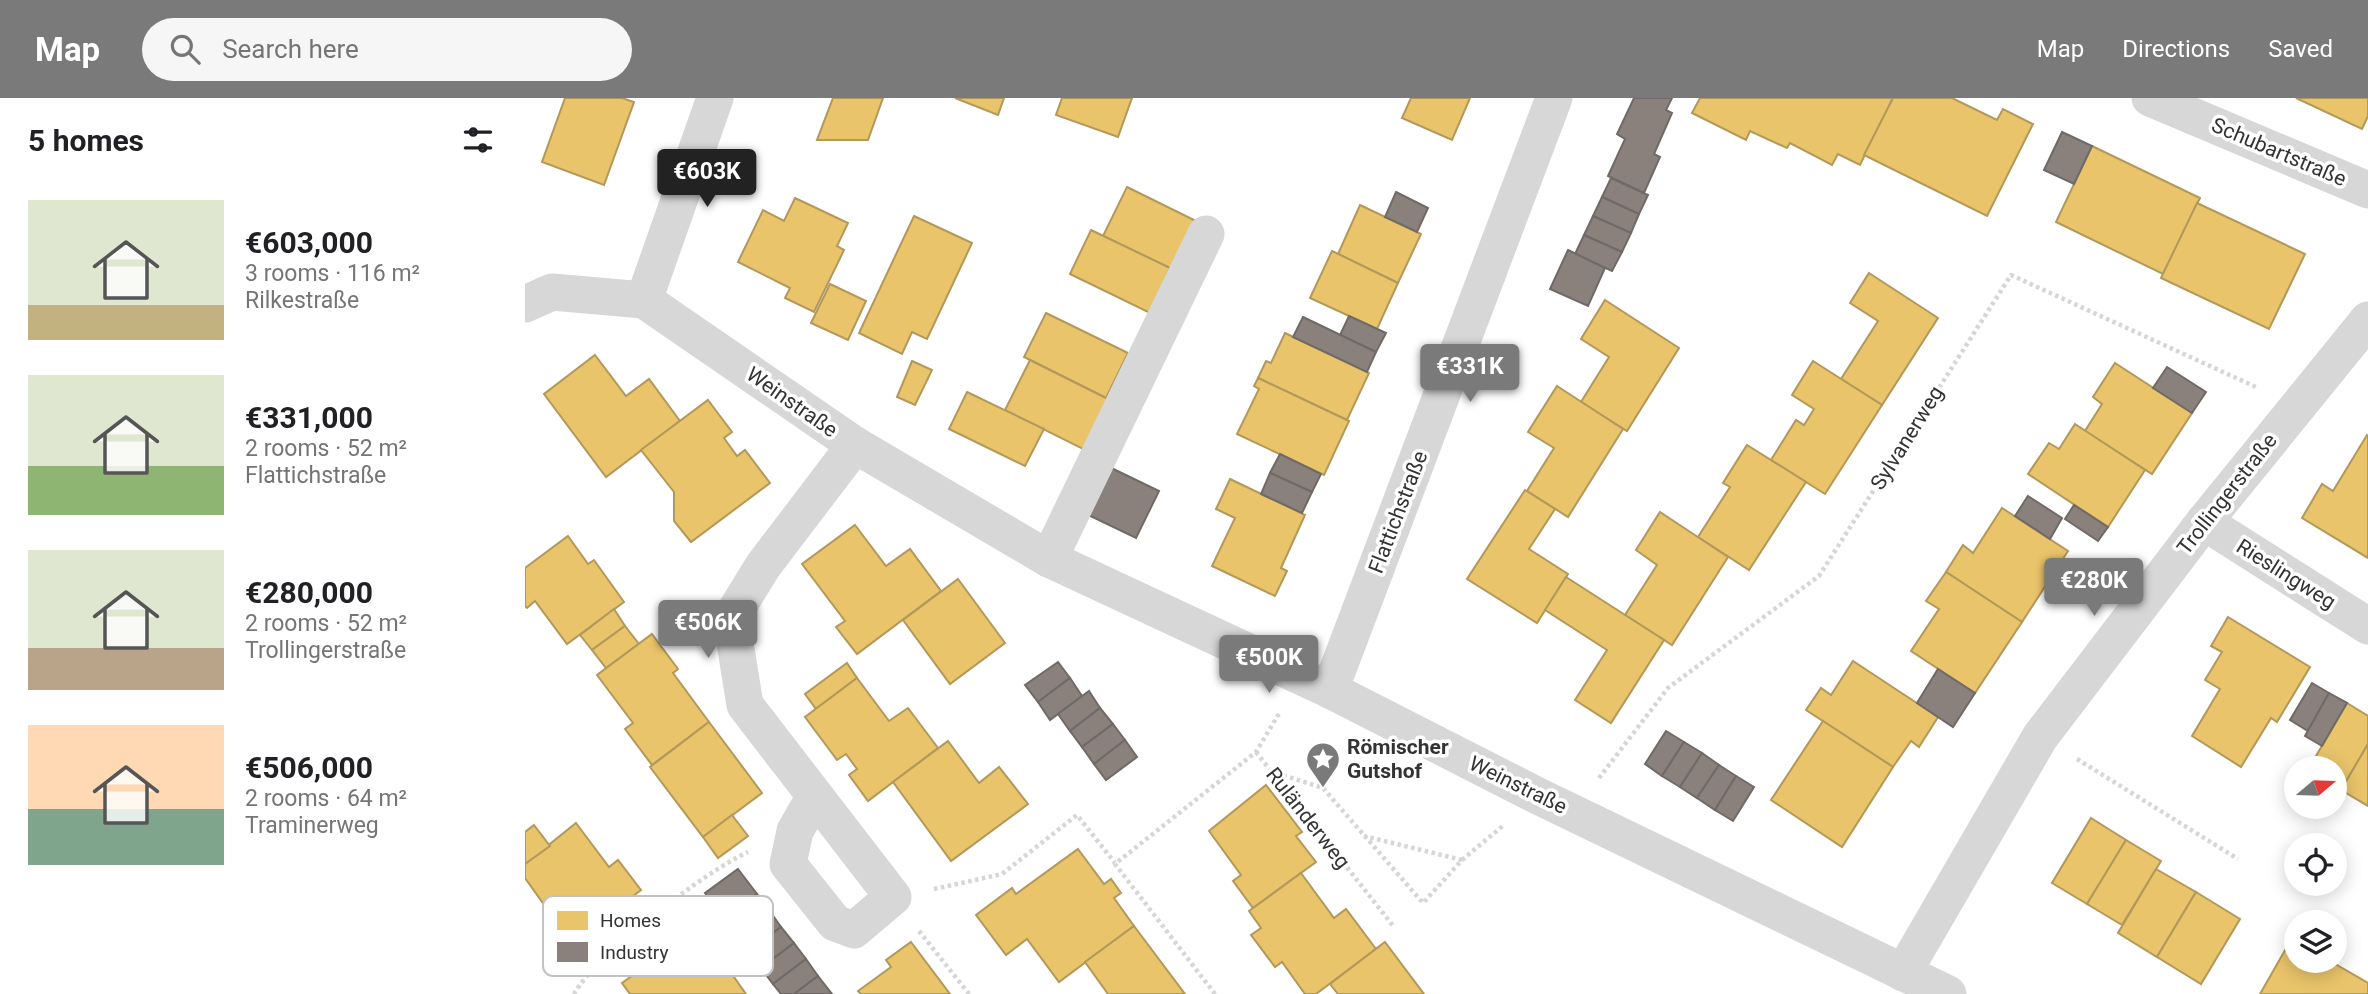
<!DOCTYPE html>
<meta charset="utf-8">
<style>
body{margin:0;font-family:Roboto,sans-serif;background:#f6f6f6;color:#202124;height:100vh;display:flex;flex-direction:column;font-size:26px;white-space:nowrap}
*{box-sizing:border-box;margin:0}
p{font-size:23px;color:#757577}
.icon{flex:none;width:38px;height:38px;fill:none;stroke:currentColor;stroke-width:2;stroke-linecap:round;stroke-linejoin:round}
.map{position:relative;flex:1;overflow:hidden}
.details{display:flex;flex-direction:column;background:#fff;width:525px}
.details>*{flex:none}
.needle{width:46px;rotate:71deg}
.fabs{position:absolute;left:1759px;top:658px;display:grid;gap:14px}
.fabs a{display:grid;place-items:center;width:63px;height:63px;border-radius:50%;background:#fff;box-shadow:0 4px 18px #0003;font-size:35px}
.price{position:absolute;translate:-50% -60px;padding:0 16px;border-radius:7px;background:#7a7a7a;color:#fff;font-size:23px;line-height:46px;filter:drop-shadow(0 2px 4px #0008)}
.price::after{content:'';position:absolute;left:50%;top:42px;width:21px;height:16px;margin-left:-10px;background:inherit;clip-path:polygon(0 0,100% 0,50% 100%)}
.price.active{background:#222;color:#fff}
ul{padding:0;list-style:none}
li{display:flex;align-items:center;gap:21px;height:175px;padding:0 28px}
li span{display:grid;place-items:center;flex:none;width:196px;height:140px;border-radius:0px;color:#555}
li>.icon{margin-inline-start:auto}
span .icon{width:84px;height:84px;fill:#fffc;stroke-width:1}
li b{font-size:30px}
h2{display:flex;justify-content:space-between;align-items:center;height:84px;padding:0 28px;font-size:30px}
header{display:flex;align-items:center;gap:42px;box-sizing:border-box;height:98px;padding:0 35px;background:#7a7a7a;color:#fff}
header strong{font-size:33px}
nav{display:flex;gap:38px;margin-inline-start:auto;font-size:24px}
.search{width:490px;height:63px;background:#f6f6f6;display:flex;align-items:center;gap:18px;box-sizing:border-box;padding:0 24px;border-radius:38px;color:#757577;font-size:26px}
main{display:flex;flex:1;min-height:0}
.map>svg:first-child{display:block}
.homes{fill:#e9c46a;stroke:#b2985a;stroke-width:2}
.industry{fill:#8a817c;stroke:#706a66;stroke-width:2}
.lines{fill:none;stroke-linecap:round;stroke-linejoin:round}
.path{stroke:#d6d6d6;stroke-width:4.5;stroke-dasharray:3.5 3.5;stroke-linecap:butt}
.street{stroke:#d7d7d7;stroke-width:37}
.labels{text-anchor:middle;stroke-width:7;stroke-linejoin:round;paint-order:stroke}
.street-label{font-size:21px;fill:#333;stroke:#fff}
.poi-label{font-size:21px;font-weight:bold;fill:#333;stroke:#fff;text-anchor:start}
.key{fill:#fff;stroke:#c2c2c2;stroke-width:2}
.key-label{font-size:19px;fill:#333}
</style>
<header>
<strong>Map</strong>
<div class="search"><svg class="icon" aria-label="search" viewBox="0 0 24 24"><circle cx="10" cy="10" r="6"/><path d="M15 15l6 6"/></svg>Search here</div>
<nav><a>Map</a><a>Directions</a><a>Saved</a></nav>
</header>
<main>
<section class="details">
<h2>5 homes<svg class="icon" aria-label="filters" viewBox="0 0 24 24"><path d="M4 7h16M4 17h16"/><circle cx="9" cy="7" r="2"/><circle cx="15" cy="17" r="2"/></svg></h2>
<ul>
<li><span style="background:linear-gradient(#dfe7d0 75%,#c2b280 0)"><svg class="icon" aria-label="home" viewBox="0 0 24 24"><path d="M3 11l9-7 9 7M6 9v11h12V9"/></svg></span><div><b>€603,000</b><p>3 rooms · 116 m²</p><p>Rilkestraße</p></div></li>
<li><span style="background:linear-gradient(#dfe7d0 65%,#8fb573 0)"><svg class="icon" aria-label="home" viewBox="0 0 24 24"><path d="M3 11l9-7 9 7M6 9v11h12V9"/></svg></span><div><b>€331,000</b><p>2 rooms · 52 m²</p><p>Flattichstraße</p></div></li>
<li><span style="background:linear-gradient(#dfe7d0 70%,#b9a48a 0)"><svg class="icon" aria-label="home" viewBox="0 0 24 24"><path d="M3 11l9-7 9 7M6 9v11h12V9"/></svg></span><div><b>€280,000</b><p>2 rooms · 52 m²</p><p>Trollingerstraße</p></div></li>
<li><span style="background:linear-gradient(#ffd9b3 60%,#7fa58c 0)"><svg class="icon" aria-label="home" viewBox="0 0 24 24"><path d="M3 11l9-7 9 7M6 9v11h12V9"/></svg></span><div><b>€506,000</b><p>2 rooms · 64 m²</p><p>Traminerweg</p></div></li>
</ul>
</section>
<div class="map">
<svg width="1843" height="896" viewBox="0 0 1843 896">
<rect width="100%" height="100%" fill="#fff"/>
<g class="homes">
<path d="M40,0H97L109,4L79,87L17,64Z"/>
<path d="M308,0H358L343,42H292Z"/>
<path d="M430,0H479L473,17Z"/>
<path d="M537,0H607L593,39L531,17Z"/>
<path d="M886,0H945L927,42L877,20Z"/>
<path d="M1175,0H1368L1335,67L1313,56L1307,67L1265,45L1262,50L1225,33L1221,42L1167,15Z"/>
<path d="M1368,0H1427L1472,22L1478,11L1508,26L1462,118L1339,57Z"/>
<path d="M1771,0H1843V18L1837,31Z"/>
<path d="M1567,48L1675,100L1638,176L1531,124Z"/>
<path d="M602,89L673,124L649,172L578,138Z"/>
<path d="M270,100L323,125L312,148L319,152L289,214L260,200L265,190L213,164L238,112L259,123Z"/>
<path d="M1672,105L1780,156L1744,231L1636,180Z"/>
<path d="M835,107L896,136L873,185L813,156Z"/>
<path d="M389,118L447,145L402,241L387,234L377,256L334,235Z"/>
<path d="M566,132L645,170L625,215L545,176Z"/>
<path d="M807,153L873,185L852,231L785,200Z"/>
<path d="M1344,175L1413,220L1357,307L1316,281L1353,223L1325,205Z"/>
<path d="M305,186L341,203L323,242L286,225Z"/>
<path d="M1080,202L1154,250L1102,333L1056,304L1084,259L1056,241Z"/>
<path d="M521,215L603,255L581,300L499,259Z"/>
<path d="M760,235L844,275L822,322L733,280L741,263L746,265Z"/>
<path d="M70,257L101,298L124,281L155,323L81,379L19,296Z"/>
<path d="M505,262L587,303L562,353L480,312Z"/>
<path d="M387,263L407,272L390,307L372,299Z"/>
<path d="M1288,263L1357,307L1300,396L1246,362L1271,322L1279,327L1289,311L1267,297Z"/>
<path d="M1590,265L1667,315L1627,376L1560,333L1577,306L1568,299Z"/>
<path d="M733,280L824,323L799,377L712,336L734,291L729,288Z"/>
<path d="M1032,288L1098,331L1043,419L1002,393L1029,350L1003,334Z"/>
<path d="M442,294L519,331L500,368L424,331Z"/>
<path d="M183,302L207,334L199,340L212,358L220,352L245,385L166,444L149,423V394L116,352Z"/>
<path d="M1550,326L1620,372L1583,429L1503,376L1524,345L1534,351Z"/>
<path d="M1842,337L1843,338V460L1777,420L1797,386L1808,393Z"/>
<path d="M1222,347L1281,384L1224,472L1173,439L1205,389L1198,385Z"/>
<path d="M705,381L780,417L756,470L762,473L750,498L687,468L710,420L691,411Z"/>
<path d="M1000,392L1030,411L1004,451L1043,476L1012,525L942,481Z"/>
<path d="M1477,410L1543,453L1497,524L1421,474L1438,447L1448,455Z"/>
<path d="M1135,414L1203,459L1147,547L1100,517L1132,467L1111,452Z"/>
<path d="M330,427L361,468L385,451L416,493L332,556L311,529L320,523L277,466Z"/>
<path d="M43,438L63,466L69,462L99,504L42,546L10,503L2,510L0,508V470Z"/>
<path d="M1421,474L1497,524L1450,595L1386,553L1414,511L1401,503Z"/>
<path d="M1041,479L1139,542L1086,625L1050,602L1082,552L1020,512Z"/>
<path d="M433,481L480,545L425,586L378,522Z"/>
<path d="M89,511L100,528L67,552L55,537Z"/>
<path d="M1703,519L1785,569L1752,624L1746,620L1716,669L1667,638L1695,591L1680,582L1697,554L1686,548Z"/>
<path d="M100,528L114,546L81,570L67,552Z"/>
<path d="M127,536L153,571L148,575L184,624L127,667L100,631L108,625L72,577Z"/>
<path d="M1328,563L1413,619L1394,649L1386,643L1368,669L1281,612L1296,590L1306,597Z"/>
<path d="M322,565L332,580L291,611L280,596Z"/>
<path d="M332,580L364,623L383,610L413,650L343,703L324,677L332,671L321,656L312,662L280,619Z"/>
<path d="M1822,605L1843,618V646L1816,692L1810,688V670H1784Z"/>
<path d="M1298,623L1368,669L1317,749L1246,702Z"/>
<path d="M184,624L237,695L178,739L125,669Z"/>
<path d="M423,643L454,685L474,669L503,706L426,763L368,684Z"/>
<path d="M1843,646V708L1816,692Z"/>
<path d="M741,687L777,734L771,738L791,764L728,810L708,783L716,777L684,733Z"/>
<path d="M207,717L223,738L193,760L178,739Z"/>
<path d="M1566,720L1601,742L1562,806L1527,785Z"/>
<path d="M51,725L84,769L93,762L116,792L57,836L35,807L25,815L0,780V766Z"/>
<path d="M9,727L25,748L0,766V734Z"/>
<path d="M1601,742L1636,763L1597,827L1562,806Z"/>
<path d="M553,751L579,786L586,781L596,795L589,800L609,828L534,884L502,841L481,857L451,817L487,790L491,796Z"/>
<path d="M1631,771L1671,794L1632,859L1593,835Z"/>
<path d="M776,775L809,820L821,811L851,851L791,896H780L757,864L750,869L726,837L736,830L724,813Z"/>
<path d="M1671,794L1715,821L1676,886L1632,859Z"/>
<path d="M164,823L176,839L170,843L176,851L188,842L203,862L199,865L221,896H105L97,885L118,870L111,862Z"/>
<path d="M609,828L660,896H583L560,864Z"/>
<path d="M1767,840L1771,843V863H1805L1843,885V896H1735Z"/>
<path d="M386,844L425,896H336L333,893L366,869L361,862Z"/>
<path d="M860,844L899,896H813L805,886Z"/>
</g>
<g class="industry">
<path d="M1109,0H1147L1141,12L1147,15L1129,56L1135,59L1119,95L1083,78L1100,41L1092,36Z"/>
<path d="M1537,34L1567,48L1549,86L1519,72Z"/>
<path d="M1086,80L1123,97L1114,116L1077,99Z"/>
<path d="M871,94L903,110L892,134L860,119Z"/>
<path d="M1077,99L1114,116L1106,135L1068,118Z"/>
<path d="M1068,118L1106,135L1097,154L1059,137Z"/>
<path d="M1059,137L1097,154L1087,173L1050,156Z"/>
<path d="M1043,152L1080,170L1063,208L1025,191Z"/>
<path d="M824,218L861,235L851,254L815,237Z"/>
<path d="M778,219L851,254L842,274L768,239Z"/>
<path d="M1642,269L1681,294L1667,315L1628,290Z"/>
<path d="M755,356L796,376L787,394L745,375Z"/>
<path d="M578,366L634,393L611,440L555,413Z"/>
<path d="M745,375L787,394L777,415L736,396Z"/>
<path d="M1503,398L1537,420L1525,441L1490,418Z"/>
<path d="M1549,407L1583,429L1573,443L1540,421Z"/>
<path d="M533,564L545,580L513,604L500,587Z"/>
<path d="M1413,571L1450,595L1428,629L1392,605Z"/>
<path d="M545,580L557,598L525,622L513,604Z"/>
<path d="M1787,585L1804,595L1783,633L1765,622Z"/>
<path d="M564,593L575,610L545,633L533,616Z"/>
<path d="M1804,595L1822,605L1797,648L1780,638Z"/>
<path d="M575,610L588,626L557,649L545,633Z"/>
<path d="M588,626L600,642L569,666L557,649Z"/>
<path d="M1141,633L1159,644L1137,678L1120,666Z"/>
<path d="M600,642L612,659L581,682L569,666Z"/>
<path d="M1159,644L1177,655L1155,689L1137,678Z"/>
<path d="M1177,655L1194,667L1172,700L1155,689Z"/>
<path d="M1194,667L1211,678L1190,712L1172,700Z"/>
<path d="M1211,678L1229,689L1208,723L1190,712Z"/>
<path d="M213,771L232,796L200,821L180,795Z"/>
<path d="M232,796L244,812L212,837L200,821Z"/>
<path d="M244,812L256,829L224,853L212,837Z"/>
<path d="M256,829L269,845L236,870L224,853Z"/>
<path d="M269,845L281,861L248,886L236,870Z"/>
<path d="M281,861L293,878L269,896H256L248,886Z"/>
<path d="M293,878L307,896H269Z"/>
</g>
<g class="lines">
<g class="path">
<path d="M731,654L869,829"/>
<path d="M1552,661L1713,761"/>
<path d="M745,673L798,690L898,805L937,762L839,738"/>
<path d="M1074,680L1143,590L1294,478L1486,177L1733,290"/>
<path d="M937,762L979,727"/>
<path d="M409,791L477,776L552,717L590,765"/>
<path d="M394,833L444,896"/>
<path d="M49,896C70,857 181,773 223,754"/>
<path d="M690,896L590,766L731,654L755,614"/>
</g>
<g class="street">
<path d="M1625,0L1843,92"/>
<path d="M119,202L190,0"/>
<path d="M0,206L27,194L119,202L330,347L524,461L805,592L1013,698L1423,896"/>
<path d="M1679,424L1843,528"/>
<path d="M524,461L681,136"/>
<path d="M805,592L1029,0"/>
<path d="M290,698L270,733L263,766L310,825L329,832L368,799L220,607L206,520L238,468L330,347"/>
<path d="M1378,875L1515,639L1679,424L1843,222"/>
</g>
</g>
<defs>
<g id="sight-pin" transform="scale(1.75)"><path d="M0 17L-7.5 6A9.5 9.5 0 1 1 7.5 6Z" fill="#7a7a7a" stroke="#fff"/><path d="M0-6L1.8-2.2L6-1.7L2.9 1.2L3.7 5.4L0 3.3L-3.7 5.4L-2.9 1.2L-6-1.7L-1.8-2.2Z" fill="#fff"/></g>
</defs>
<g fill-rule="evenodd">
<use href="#sight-pin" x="798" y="661"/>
</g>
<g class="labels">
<g class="street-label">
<text transform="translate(1754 54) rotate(23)" y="7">Schubartstraße</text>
<text transform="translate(267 304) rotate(35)" y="7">Weinstraße</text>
<text transform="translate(1382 340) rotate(-58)" y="7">Sylvanerweg</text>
<text transform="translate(1702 396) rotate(-52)" y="7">Trollingerstraße</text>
<text transform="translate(873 414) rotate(-69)" y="7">Flattichstraße</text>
<text transform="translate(1761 476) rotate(32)" y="7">Rieslingweg</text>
<text transform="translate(993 687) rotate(26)" y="7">Weinstraße</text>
<text transform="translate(783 720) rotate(52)" y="7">Ruländerweg</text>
</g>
<g class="poi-label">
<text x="822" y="656">Römischer<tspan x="822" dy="24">Gutshof</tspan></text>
</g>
</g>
<rect x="18" y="798" width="230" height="80" rx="10" class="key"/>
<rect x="32" y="813" width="31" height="19" fill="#e9c46a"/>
<rect x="32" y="844" width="31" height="20" fill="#8a817c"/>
<g class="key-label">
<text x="75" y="829">Homes</text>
<text x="75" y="861">Industry</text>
</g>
</svg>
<div class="fabs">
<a><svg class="needle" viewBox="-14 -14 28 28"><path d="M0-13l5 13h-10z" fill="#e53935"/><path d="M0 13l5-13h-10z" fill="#757577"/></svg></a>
<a><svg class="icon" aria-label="locate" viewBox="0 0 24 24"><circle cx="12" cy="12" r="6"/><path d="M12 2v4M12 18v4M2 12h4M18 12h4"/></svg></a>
<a><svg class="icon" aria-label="layers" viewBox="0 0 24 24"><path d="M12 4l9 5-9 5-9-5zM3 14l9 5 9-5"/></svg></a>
</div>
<b class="price active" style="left:182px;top:111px">€603K</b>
<b class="price" style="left:945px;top:306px">€331K</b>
<b class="price" style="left:1569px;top:520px">€280K</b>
<b class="price" style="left:183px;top:562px">€506K</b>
<b class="price" style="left:744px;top:597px">€500K</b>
</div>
</main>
